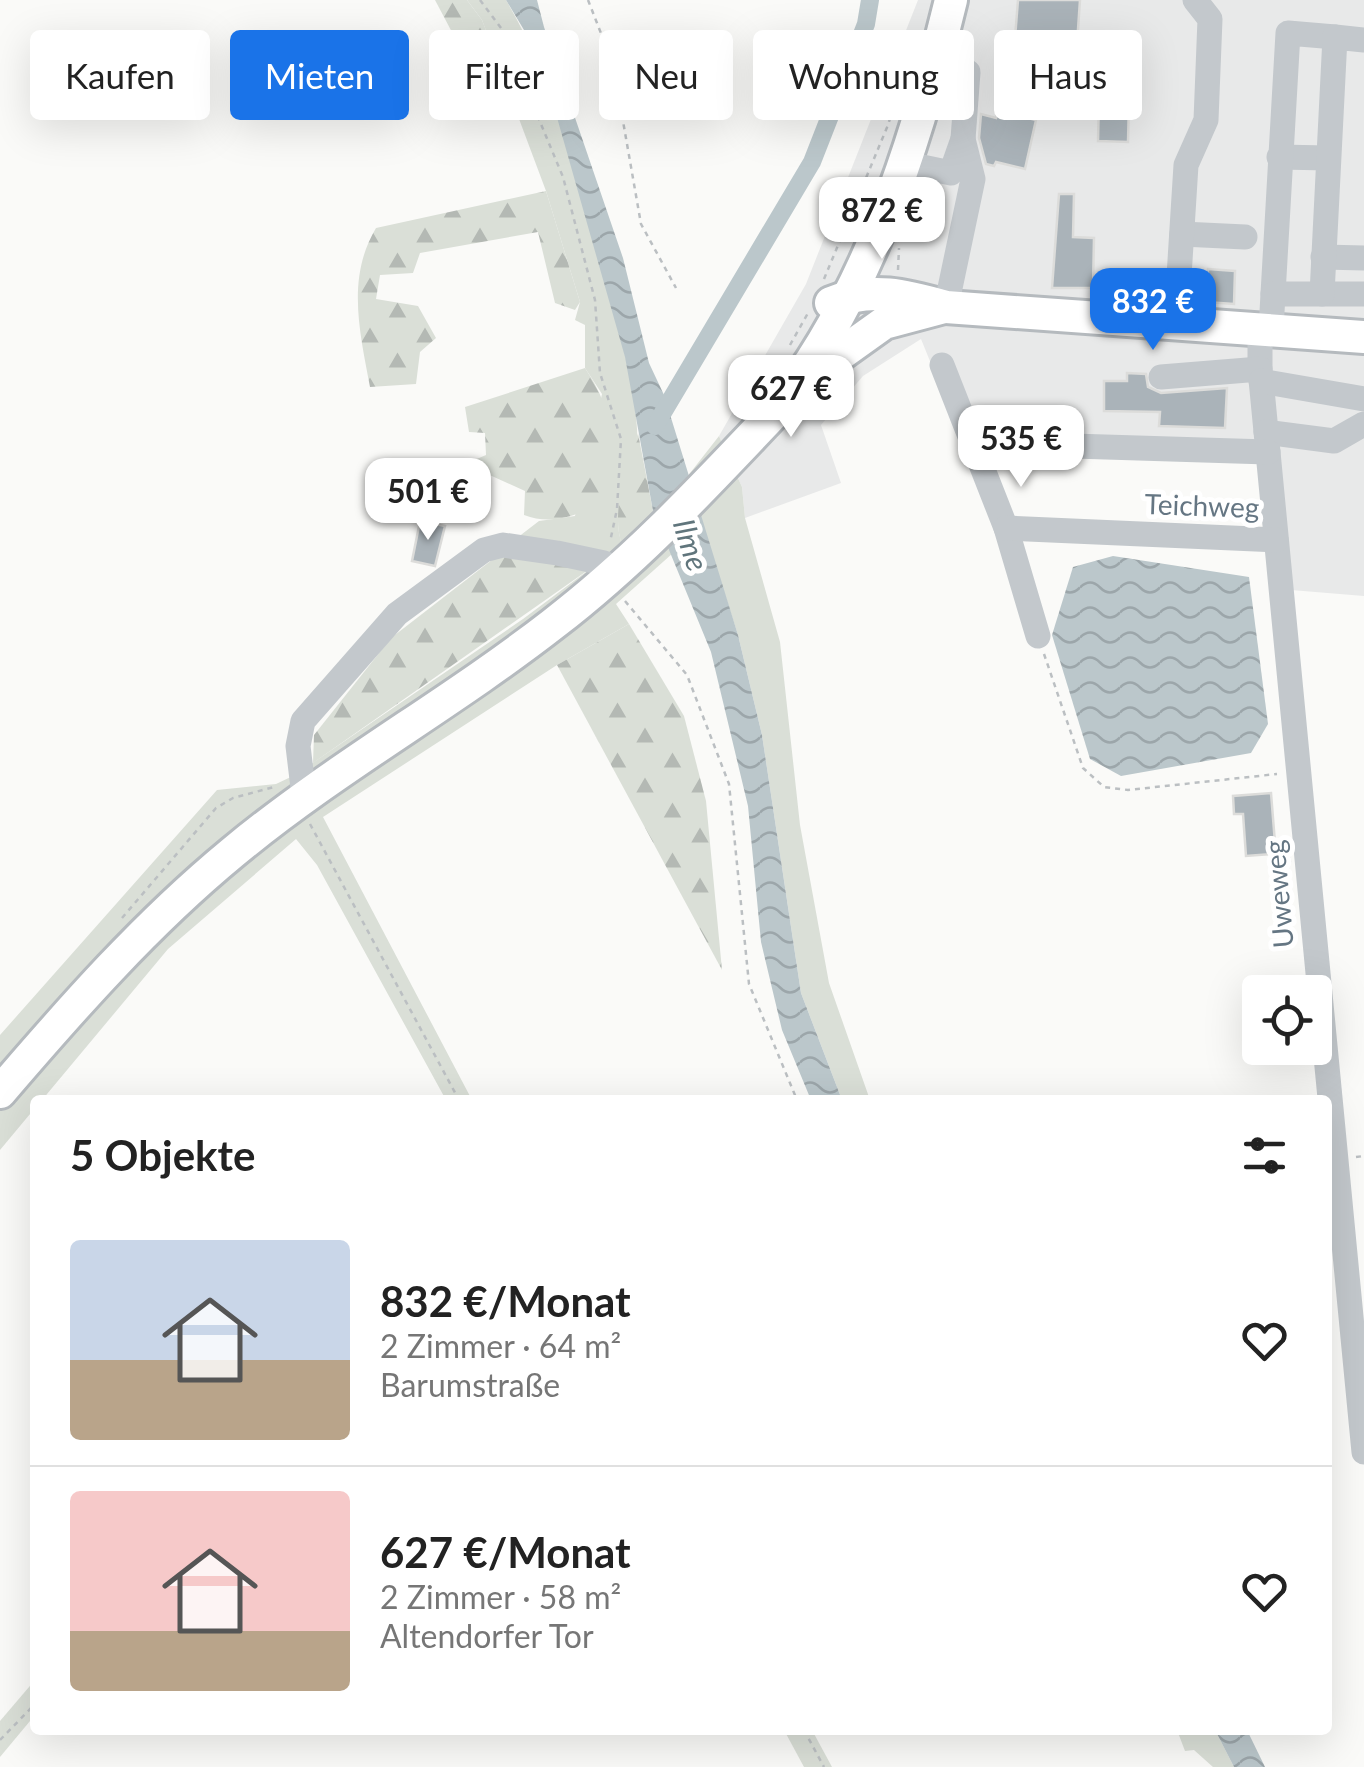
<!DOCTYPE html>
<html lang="de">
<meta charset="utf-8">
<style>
body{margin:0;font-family:Lato,sans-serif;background:#f6f6f6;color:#222;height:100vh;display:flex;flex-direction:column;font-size:38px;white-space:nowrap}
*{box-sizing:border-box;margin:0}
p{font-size:32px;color:#767676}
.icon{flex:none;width:55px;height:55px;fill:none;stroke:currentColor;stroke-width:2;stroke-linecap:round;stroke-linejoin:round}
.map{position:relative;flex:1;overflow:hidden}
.drawer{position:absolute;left:30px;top:1095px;width:1302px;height:640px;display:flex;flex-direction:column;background:#fff;border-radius:10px;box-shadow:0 10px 40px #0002}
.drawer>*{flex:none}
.guide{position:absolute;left:30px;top:30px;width:1305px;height:90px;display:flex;gap:20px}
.controls{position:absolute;left:1242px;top:975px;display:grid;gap:20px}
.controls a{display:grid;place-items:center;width:90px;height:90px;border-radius:10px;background:#fff;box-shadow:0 10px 40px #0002;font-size:50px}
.price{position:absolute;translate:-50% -85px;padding:0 22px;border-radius:20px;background:#fff;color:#222;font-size:32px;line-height:65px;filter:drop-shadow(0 2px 5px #0008)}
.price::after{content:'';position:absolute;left:50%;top:60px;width:30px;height:22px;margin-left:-15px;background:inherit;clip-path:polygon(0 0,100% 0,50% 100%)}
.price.current{background:#1a73e8;color:#fff}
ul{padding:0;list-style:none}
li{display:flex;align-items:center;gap:30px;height:250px;padding:0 40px}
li+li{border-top:2px solid #e0e0e0}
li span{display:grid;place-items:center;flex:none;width:280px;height:200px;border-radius:10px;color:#555}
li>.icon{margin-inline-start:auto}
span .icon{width:120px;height:120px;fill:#fffc;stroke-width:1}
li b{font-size:42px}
h2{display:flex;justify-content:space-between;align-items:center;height:120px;padding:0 40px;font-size:42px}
.pill{padding:0 35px;border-radius:10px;background:#fff;box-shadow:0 10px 40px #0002;font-size:35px;line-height:90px}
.pill.current{background:#1a73e8;color:#fff}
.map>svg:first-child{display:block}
.built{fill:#e8e9e9}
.green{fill:#dadfd7}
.forest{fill:url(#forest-firs)}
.water{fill:url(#water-waves)}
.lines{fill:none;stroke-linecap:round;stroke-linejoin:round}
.canal{stroke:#bbc7cb;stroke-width:18}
.building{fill:#aab3b9;stroke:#dcdcda;stroke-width:2.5}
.major-casing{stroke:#b5babe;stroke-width:38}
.path{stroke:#bbbfc2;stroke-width:2.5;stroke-dasharray:5 5;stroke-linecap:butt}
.minor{stroke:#c3c8cc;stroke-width:25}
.major{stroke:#fff;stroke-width:32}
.labels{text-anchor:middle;stroke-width:10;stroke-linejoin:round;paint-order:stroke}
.street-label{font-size:28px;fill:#657683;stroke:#fff}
.water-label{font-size:30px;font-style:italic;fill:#60757c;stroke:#fff}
</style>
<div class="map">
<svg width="1364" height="1767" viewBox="0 0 1364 1767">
<defs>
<pattern id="forest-firs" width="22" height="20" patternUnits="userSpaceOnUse" patternTransform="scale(2.5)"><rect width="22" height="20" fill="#dadfd7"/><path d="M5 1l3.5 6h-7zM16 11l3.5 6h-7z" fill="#b4b9b4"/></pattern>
<pattern id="water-waves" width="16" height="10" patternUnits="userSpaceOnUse" patternTransform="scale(2.5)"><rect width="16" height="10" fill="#bbc7cb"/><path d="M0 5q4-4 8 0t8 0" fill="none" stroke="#9ca6aa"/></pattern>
</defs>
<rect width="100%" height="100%" fill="#fafaf8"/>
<path class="built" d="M918,0H1364V596L1291,590L1276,457L962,440L921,339L863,376L821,425L841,483L745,518L742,487L719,436L806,284Z"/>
<g class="green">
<path d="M467,0H506C557,87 581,191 607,288C619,333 635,382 637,429C639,465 609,502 621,541L653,511L673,553L616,604L629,624L557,665L323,817L472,1100H446L317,865L296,839L168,949L42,1100H35V1108L0,1150V1035L217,790L276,784L295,775L523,619L610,554L513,541L539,521L575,516L602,394L585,368V325L575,320L580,302L546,191L482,20Z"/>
<path d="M719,436L742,487L745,518L780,642L800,825L829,983L870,1100H842L801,993L762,735L738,635L687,477Z"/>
<path d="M35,1680V1715L0,1757V1721Z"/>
<path d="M784,1730H812L832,1767H804Z"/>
<path d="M1177,1730H1215L1234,1767H1213L1194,1750L1185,1751Z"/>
</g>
<g class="forest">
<path d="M435,0H467L482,20L517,111L492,108Z"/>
<path d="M546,191L580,302L575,310L555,303L538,232L420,253L413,273L380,275L376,299L418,306L436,338L420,352L416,384L370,387C360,333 346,278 376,228Z"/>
<path d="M585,368C618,417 612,448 602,503C577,515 552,526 524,515L525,491L472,467V461L486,455L485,433L469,432L465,407Z"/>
<path d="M638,433L653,511L621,542C611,508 628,465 638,433Z"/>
<path d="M497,556L591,568L313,763L314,735L391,638Z"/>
<path d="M629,624L684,716L706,801L722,970L557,665Z"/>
</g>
<g class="water">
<path d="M506,0H537L544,27L623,258L649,363L664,395L738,635L762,735L801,993L842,1100H811L782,1030L761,942L748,806L711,652L653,511L625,357L556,114L524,30Z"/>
<path d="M1113,556L1249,577L1268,724L1251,753L1121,776L1090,759L1052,635L1073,567Z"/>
<path d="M1215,1730H1247L1265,1767H1234Z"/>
</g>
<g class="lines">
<path class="canal" d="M655,426L812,162L866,24L870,0"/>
</g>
<g class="building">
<path d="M1018,0H1080L1077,44L1015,38Z"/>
<path d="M1000,98L1031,105L1028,118L1036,120L1025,169L996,162L994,166L986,164L979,138L981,114L996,118Z"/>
<path d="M1099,100L1129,101L1128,142L1098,141Z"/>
<path d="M1059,194H1074L1073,237L1094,238L1093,288H1052Z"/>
<path d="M1208,269L1235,271L1234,304L1206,302Z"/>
<path d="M1127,373L1146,374L1148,387L1161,393L1227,388L1225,428L1159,426L1160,412L1104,411V381H1127Z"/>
<path d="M420,521L445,526L435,566L412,561Z"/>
<path d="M1271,793L1275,843L1288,841L1290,861L1273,862V854L1246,856L1243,814H1234L1233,796Z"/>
</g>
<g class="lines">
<g class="major-casing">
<g id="major">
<path d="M831,303C871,286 907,296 946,307L1364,337"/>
<path d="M807,378L884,323L944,307"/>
<path d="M0,1092C72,1008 146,924 232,853C333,769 449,705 553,624C634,562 702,489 772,415C867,299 916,144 951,0"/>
</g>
</g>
<g class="path">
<path d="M480,0L501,28L563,177L595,300L600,373L621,439L617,509L610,542"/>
<path d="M588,0L613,64L641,224L676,288"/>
<path d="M898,270L899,248"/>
<path d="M824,279L888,125L906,67"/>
<path d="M790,345L808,313"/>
<path d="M625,601L687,675L729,784L749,984L797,1100"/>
<path d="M1044,654L1083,768L1104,787L1128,790L1277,774"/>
<path d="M310,824L459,1100"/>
<path d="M122,918L216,808L233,798L274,787"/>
<path d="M1356,1157L1364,1156"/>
<path d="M804,1730L824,1767"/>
<path d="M0,1740L35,1704"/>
</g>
<g class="minor">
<path d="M1279,157L1328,158"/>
<path d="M903,163L951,173L963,139L968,72L937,54"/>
<path d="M1182,234L1245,237"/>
<path d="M1323,257L1364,258"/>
<path d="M1273,294L1288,33L1335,37"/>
<path d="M1322,294H1364"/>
<path d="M946,307L973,179L963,139"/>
<path d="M1176,324L1186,165L1206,120L1210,19L1195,0"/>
<path d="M1260,330V369L1364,1452"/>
<path d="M1271,330L1273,294H1322L1335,37L1364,40"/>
<path d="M942,365L1006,528L1038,636"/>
<path d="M1161,377L1260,369"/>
<path d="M1261,381L1364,399"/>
<path d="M1266,432L1334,441L1364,424"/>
<path d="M972,443L1268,452"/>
<path d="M1006,528L1276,540"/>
<path d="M304,796L298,746L303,721L397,614L484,550L503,545L557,553L604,563L618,572"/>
</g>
<use href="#major" class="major"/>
</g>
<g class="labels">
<g class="street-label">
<text transform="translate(1202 506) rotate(2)" y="10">Teichweg</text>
<text transform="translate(1279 894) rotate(-95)" y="10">Uweweg</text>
</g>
<g class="water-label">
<text transform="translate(690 545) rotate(72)" y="10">Ilme</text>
</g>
</g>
</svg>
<div class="controls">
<a><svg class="icon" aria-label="locate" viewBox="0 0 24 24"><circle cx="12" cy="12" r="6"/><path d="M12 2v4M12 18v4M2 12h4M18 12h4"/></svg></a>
</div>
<b class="price" style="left:882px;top:262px">872 €</b>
<b class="price current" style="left:1153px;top:353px">832 €</b>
<b class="price" style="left:791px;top:440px">627 €</b>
<b class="price" style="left:1021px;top:490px">535 €</b>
<b class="price" style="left:428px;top:543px">501 €</b>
<div class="guide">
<a class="pill">Kaufen</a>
<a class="pill current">Mieten</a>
<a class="pill">Filter</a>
<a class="pill">Neu</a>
<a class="pill">Wohnung</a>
<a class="pill">Haus</a>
</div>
<section class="drawer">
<h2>5 Objekte<svg class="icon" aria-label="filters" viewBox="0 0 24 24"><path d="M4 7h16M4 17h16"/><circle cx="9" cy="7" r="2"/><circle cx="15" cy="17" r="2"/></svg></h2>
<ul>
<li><span style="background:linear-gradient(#c9d6e8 60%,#b9a48a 0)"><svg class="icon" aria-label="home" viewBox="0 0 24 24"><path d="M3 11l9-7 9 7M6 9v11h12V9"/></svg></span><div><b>832 €/Monat</b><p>2 Zimmer · 64 m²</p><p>Barumstraße</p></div><svg class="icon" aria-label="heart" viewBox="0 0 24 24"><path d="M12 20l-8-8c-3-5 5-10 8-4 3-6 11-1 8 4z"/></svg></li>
<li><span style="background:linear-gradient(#f6c9c9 70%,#b9a48a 0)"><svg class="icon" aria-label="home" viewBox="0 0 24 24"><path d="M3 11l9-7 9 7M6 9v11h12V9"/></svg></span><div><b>627 €/Monat</b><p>2 Zimmer · 58 m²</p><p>Altendorfer Tor</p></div><svg class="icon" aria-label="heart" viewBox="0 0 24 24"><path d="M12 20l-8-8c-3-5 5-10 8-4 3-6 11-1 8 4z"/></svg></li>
</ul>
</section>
</div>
